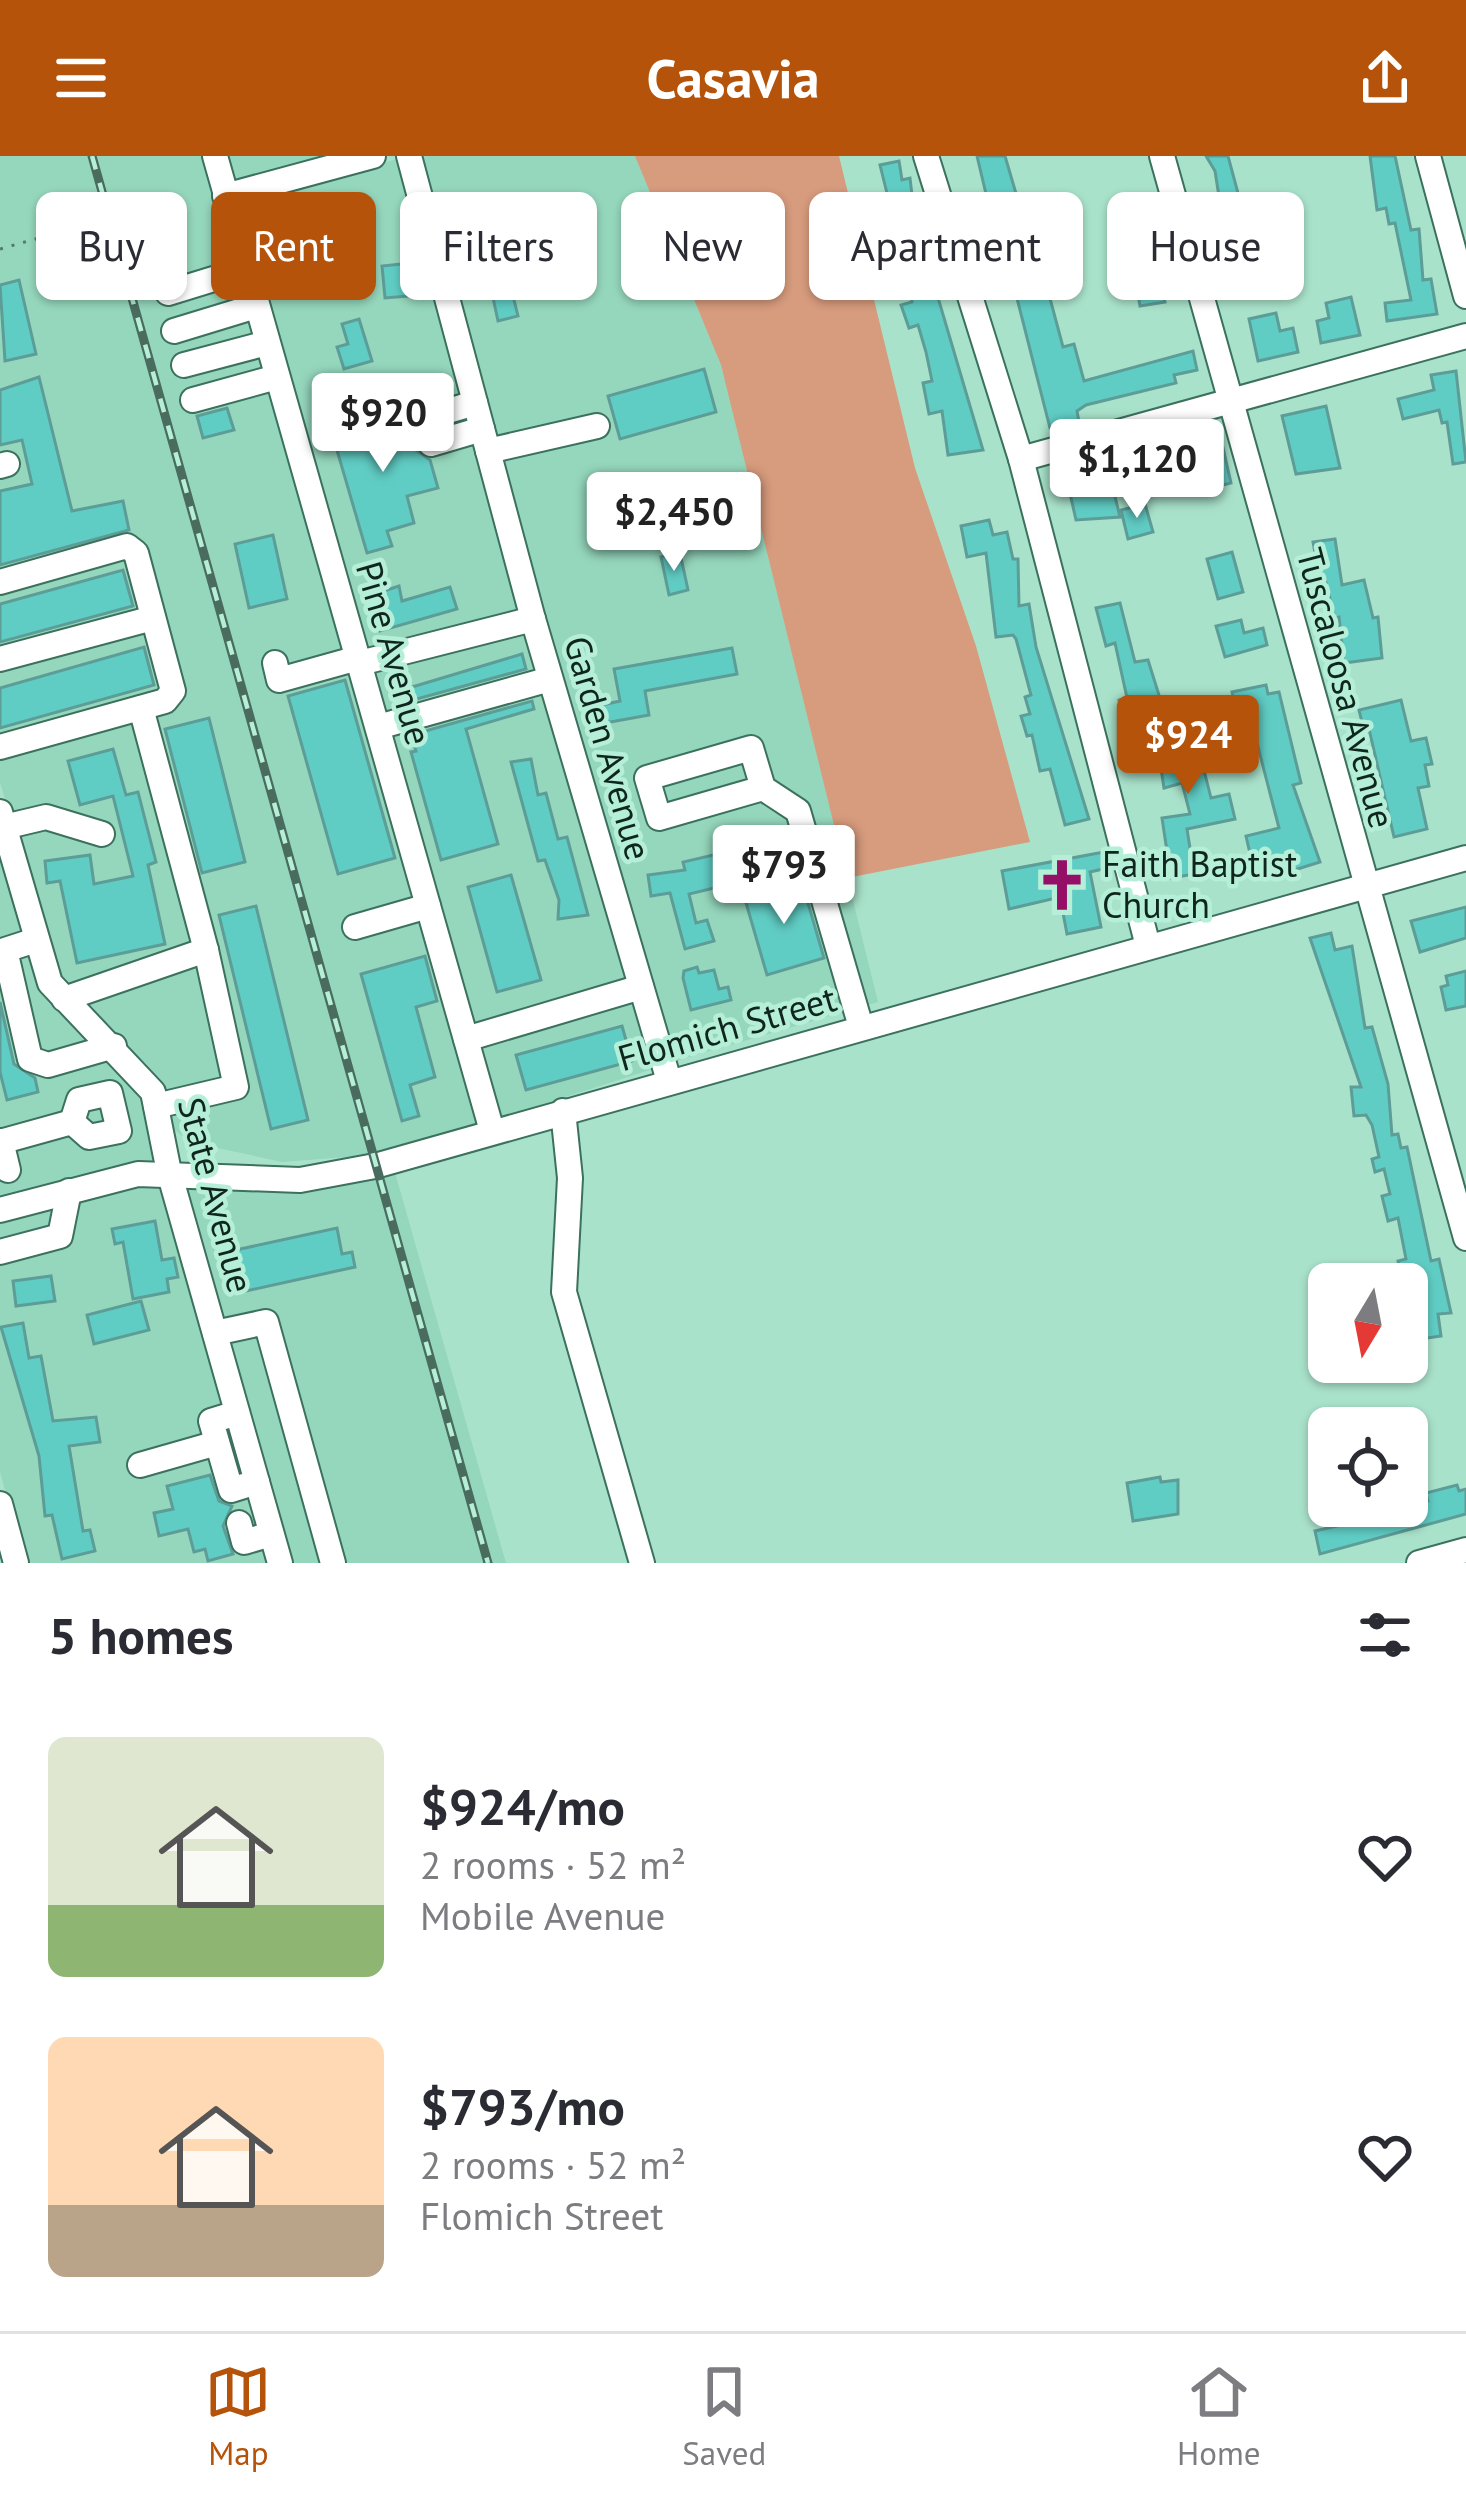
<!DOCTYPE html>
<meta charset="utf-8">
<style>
body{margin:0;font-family:"PT Sans",sans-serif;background:#f7f7f7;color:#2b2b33;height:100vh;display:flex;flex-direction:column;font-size:45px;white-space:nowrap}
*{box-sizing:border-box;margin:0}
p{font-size:39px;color:#7c7c81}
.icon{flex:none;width:66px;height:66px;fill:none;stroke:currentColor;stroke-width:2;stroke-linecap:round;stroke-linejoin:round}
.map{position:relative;height:1407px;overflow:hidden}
.side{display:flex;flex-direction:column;background:#fff;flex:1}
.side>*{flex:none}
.top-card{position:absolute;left:36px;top:36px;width:1395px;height:108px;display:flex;gap:24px}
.needle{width:78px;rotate:190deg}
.controls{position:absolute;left:1308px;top:1107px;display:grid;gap:24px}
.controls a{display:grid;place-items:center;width:120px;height:120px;border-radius:18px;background:#fff;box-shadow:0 3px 9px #0004;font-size:60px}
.price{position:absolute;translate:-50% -102px;padding:0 27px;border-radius:12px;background:#fff;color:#222;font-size:39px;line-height:78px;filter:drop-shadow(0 3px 6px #0008)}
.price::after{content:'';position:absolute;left:50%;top:72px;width:36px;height:27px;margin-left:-18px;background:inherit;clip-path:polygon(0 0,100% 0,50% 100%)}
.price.selected{background:#b45309;color:#fff}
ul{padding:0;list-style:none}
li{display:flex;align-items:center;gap:36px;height:300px;padding:0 48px}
li span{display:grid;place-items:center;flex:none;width:336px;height:240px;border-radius:18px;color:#555}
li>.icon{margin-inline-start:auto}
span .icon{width:144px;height:144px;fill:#fffc;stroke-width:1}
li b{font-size:51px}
h2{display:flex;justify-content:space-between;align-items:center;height:144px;padding:0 48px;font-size:51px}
.tag{padding:0 42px;border-radius:18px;background:#fff;box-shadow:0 3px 9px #0004;font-size:42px;line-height:108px}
.tag.selected{background:#b45309;color:#fff}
header{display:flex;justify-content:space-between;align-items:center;height:156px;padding:0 48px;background:#b45309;color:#fff;font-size:54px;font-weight:700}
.tabs{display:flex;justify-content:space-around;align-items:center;height:168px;border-top:3px solid #e1e1e2;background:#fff;font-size:33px;color:#7c7c81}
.tabs a{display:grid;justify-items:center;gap:6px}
.tabs .selected{color:#b45309}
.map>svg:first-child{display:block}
.built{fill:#95d7bd}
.green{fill:#d79b7d}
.building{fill:#60cdc4;stroke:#5d9d97;stroke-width:3}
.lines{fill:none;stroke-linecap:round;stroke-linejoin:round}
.minor-casing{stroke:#3b715d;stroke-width:28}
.path{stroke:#557b6c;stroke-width:3;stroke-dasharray:3 9;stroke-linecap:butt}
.minor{stroke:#fff;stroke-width:24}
.rail-casing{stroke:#496c5f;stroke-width:9}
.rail{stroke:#b6efd8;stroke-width:4.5;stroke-dasharray:14;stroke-linecap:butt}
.labels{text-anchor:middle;stroke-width:9;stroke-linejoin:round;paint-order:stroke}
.street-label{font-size:36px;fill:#0f261e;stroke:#b6efd8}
.poi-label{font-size:36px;fill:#0f261e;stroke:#b6efd8;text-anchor:start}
</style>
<header><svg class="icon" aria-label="menu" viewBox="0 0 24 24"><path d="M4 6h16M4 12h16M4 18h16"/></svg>Casavia<svg class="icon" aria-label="share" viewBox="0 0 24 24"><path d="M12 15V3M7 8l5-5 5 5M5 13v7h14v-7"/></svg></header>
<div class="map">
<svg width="1466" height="1407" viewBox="0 0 1466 1407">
<rect width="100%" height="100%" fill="#a9e2cb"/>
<g class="built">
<path d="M0,0H339L230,29L481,968L373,999L282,1006L190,986L168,969L57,822L0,626Z"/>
<path d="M418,0H635L721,209L878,846L672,906L541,460Z"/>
<path d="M401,2L522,456L365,496L235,47Z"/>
<path d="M527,474L656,912L497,963L370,514Z"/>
<path d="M0,687L34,807L146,941L159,1007L0,1045Z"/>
<path d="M394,1013L506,1407H289L181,1025Z"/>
<path d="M163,1025L271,1407H25L0,1316V1063L110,1032Z"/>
</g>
<path class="green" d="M635,0H839L915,312L976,490L1030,686L847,722L721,209Z"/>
<g class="building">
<path d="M977,0H1005L1020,51L991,59Z"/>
<path d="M1206,0H1228L1245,63L1223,66L1215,15Z"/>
<path d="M1370,0H1395L1411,74L1419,73L1423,124L1431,123L1437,158L1387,165L1385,147L1411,144L1395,67L1389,68L1386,52L1377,54Z"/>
<path d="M899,5L902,24L910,22L912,39L908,40L983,294L948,299L942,255L929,258L923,227L932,225L926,196L918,169L909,172L901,149L912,146L906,122L894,125L890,108L899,106L902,98L880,9Z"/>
<path d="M1271,83L1276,114L1239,120L1234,89Z"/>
<path d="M1046,101L1048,135L1063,191L1074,188L1084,225L1193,195L1197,214L1174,219L1176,227L1086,249L1077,255L1079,266L1050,272L1008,107Z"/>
<path d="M1154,102L1165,146L1140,150L1132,105Z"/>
<path d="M411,107L408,140L385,142L382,110Z"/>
<path d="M19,124L36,198L5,205L0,129Z"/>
<path d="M509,124L518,160L498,165L490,128Z"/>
<path d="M1351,141L1360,179L1321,187L1317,165L1329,162L1326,147Z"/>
<path d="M1276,157L1280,175L1293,172L1298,196L1258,205L1249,163Z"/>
<path d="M359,163L372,205L344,213L337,191L348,188L342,168Z"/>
<path d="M704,213L716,256L620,283L608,240Z"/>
<path d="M1456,215L1466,306L1453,308L1447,266L1442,267L1439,254L1403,263L1398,243L1434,234L1431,219Z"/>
<path d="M39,221L72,355L123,345L129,374L0,409V335L32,328L22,284L0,289V234Z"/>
<path d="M1326,250L1340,312L1296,318L1282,260Z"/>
<path d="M227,252L234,274L203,282L197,260Z"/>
<path d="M405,257L419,277L416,294L430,304L438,332L407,340L414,367L387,375L392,390L367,397L332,277Z"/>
<path d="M1221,283L1231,327L1208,333L1205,323L1193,325L1185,291Z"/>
<path d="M1111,324L1120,361L1076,364L1069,333Z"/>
<path d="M1145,348L1153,376L1128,383L1121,354Z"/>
<path d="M989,364L993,379L1007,376L1013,403H1018L1019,450L1029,448L1036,491L1089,663L1065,669L1050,613L1040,615L1032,579L1027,580L1021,560L1030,558L1025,541L1031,539L1016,483L1013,479L996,481L986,397L967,401L961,370Z"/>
<path d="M273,379L287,443L249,452L235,388Z"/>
<path d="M1335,383L1342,429L1364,424L1373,462L1378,461L1382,502L1344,507L1339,461L1335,462L1325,423L1320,424L1313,386Z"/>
<path d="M1232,396L1243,436L1218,443L1207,403Z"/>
<path d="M680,397L688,434L669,439L661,401Z"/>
<path d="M123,414L133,450L0,486V448Z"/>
<path d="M399,430L402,445L450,431L457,453L380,475L369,440Z"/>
<path d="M1120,447L1135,506L1148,504L1163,552L1152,555L1154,561L1124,568L1119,544L1127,542L1115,487L1106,490L1096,452Z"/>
<path d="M1241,464L1244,477L1263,472L1267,489L1225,501L1216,470Z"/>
<path d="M144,491L154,529L0,572V532Z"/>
<path d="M732,492L737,518L645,535L649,559L605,567L602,549L620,545L614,513Z"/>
<path d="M522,498L526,513L406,546L402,534Z"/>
<path d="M345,524L395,702L338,718L288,540Z"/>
<path d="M1266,529L1268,538L1279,536L1301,627L1293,629L1320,706L1291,715L1287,700L1252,706L1246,680L1279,672L1250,560L1238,563L1232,536Z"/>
<path d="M1401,544L1411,585L1426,582L1432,608L1425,609L1429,630L1418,632L1427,673L1394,681L1369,573L1364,574L1359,554Z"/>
<path d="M532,545L534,553L466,573L498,688L441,704L411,596L416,595L411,579Z"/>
<path d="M209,562L245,706L202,717L165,573Z"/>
<path d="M1193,571L1211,642L1229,638L1235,663L1187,673L1194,718L1171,722L1162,662L1190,658L1182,627L1164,632L1156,580Z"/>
<path d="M113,593L126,639L138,636L156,706L148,709L165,788L77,807L60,725L47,727L45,705L90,699L94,728L133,720L113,640L80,649L68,605Z"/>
<path d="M531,603L538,639L546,637L558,683L567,681L588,759L558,763L559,744L545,704L538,705L511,606Z"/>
<path d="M739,693L747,724L689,738L696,767L707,764L714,785L685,793L670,737L651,740L648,719L685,714L683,706Z"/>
<path d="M1104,696L1107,712L1090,716L1101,771L1067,778L1060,741L1009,753L1002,715Z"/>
<path d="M511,719L541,824L497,836L468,731Z"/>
<path d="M801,723L824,802L767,819L744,740Z"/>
<path d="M256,750L308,964L271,973L219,759Z"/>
<path d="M1466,751V782L1420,796L1411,765Z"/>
<path d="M1331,777L1335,794L1352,790L1365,872L1372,871L1388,928L1392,979L1398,978L1401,992L1407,991L1431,1105L1439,1103L1451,1157L1438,1158L1441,1180L1420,1183L1418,1166L1407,1167V1147L1417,1145L1409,1118L1402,1120L1398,1105L1406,1103L1398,1062L1388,1065L1382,1040L1390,1038L1384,1013L1375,1016L1372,1003L1379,1001L1372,969L1366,959L1354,960L1351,931H1361L1310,782Z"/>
<path d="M425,800L437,845L416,851L435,921L410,929L419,960L402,965L361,818Z"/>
<path d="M697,811L699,817L714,814L719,833L728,831L731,844L691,854L683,822L684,815Z"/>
<path d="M1466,815V850L1446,854L1441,831L1448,829L1446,820Z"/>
<path d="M0,846L14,908L35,922L38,936L7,944L0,916Z"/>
<path d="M622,870L632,905L526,934L516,899Z"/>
<path d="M155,1065L162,1104L174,1102L178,1121L167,1123L169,1136L133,1143L123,1086L115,1088L112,1073Z"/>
<path d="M337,1072L342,1098L352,1096L355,1111L246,1135L236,1094Z"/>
<path d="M51,1120L55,1145L16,1150L13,1125Z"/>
<path d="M141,1145L149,1174L94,1188L87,1159Z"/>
<path d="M23,1167L29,1202L41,1200L53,1265L96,1261L100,1286L69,1290L83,1375L90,1374L95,1395L62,1403L52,1359L45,1360L39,1300L1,1171Z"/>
<path d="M210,1319L219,1345L232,1350L223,1370L233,1398L208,1405L205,1393L194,1396L188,1373L159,1380L154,1357L173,1353L167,1330Z"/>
<path d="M1160,1321L1161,1326L1178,1324V1358L1133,1365L1127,1327Z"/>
<path d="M1457,1329L1459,1335L1466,1333V1358L1320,1398L1315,1375L1372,1362L1370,1353L1428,1345L1426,1337Z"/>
</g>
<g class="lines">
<g class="minor-casing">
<g id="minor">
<path d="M215,0L492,975"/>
<path d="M409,0L533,463L669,925"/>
<path d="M926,0L1021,303L1148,790"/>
<path d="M1162,0L1466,1082"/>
<path d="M1428,0L1466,140"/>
<path d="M225,40L373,0"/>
<path d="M168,137L246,113"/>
<path d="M174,175L256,150"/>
<path d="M184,209L267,187"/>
<path d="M418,241L424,262L475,247"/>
<path d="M193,244L277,221"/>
<path d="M431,288L482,273"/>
<path d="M488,295L597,270"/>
<path d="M1021,303L1466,180"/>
<path d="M0,310L7,308"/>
<path d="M0,426L127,390L136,397L173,535L165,545L0,591"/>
<path d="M0,503L153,462"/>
<path d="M275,507L279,524L358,502"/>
<path d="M360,507L533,463"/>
<path d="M141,552L206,794L236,931L156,950"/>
<path d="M378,571L550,523"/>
<path d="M763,632L751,592L647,622L659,662L763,632L798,655L861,871"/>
<path d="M0,656L50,827L153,936L169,1016L280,1407"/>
<path d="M4,671L46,661L102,678"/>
<path d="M355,771L428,750"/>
<path d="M36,784L5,794L30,903L48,909L114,890"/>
<path d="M64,843L206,794"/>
<path d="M466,883L641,831"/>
<path d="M110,937L119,975L89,981L72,966L79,944Z"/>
<path d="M563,955L570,1022L564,1136L642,1407"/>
<path d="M1,985L8,1014"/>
<path d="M0,986L72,966"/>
<path d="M0,1054L138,1018L300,1024L375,1010L1466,702"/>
<path d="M0,1096L60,1080L69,1035"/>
<path d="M215,1177L266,1166L333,1407"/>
<path d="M237,1257L211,1265L231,1334L257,1326"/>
<path d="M140,1309L217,1287"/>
<path d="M0,1348L16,1407"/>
<path d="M239,1367L244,1386L271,1378"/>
<path d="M1419,1407L1466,1394"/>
</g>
</g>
<path class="path" d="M0,93L46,80"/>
<use href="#minor" class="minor"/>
<g class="rail-casing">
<path id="rail" d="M92,0L488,1407"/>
</g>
<use href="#rail" class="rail"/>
</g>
<defs>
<g id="church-bare" transform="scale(4.14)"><path d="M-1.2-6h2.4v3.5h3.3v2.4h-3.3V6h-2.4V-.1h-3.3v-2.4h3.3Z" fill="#960f67" stroke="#b6efd8" stroke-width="2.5" paint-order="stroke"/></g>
</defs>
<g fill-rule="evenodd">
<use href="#church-bare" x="1062" y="729"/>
</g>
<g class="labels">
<g class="street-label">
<text transform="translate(394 497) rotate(74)" y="13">Pine Avenue</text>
<text transform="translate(1346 532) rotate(75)" y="13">Tuscaloosa Avenue</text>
<text transform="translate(608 592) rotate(74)" y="13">Garden Avenue</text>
<text transform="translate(727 872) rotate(-16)" y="13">Flomich Street</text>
<text transform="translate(216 1039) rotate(75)" y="13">State Avenue</text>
</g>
<g class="poi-label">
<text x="1102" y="721">Faith Baptist<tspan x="1102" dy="41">Church</tspan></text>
</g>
</g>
</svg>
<div class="controls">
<a><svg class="needle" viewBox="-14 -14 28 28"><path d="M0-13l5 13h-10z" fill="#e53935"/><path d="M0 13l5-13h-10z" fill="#7c7c81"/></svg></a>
<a><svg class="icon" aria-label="locate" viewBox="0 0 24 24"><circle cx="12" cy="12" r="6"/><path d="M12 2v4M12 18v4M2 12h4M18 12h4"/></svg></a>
</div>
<b class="price" style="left:383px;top:319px">$920</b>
<b class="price" style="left:1137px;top:365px">$1,120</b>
<b class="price" style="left:674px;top:418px">$2,450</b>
<b class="price selected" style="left:1188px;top:641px">$924</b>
<b class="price" style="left:784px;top:771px">$793</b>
<div class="top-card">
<a class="tag">Buy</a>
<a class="tag selected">Rent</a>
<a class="tag">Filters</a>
<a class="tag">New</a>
<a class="tag">Apartment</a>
<a class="tag">House</a>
</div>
</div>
<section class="side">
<h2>5 homes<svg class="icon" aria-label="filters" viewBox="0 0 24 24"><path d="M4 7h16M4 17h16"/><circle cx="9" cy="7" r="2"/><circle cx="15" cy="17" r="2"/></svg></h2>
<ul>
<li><span style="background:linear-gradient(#dfe7d0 70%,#8fb573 0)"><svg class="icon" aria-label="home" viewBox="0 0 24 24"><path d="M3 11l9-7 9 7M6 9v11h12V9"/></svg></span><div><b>$924/mo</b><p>2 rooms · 52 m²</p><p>Mobile Avenue</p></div><svg class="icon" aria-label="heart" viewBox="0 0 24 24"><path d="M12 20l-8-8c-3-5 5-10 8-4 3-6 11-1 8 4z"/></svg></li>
<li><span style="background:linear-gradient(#ffd9b3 70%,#b9a48a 0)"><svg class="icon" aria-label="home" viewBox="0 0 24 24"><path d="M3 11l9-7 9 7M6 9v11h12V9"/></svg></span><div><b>$793/mo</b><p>2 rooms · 52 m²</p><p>Flomich Street</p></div><svg class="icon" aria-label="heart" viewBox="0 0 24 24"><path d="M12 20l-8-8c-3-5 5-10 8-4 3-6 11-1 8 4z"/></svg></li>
</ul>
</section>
<nav class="tabs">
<a class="selected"><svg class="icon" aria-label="map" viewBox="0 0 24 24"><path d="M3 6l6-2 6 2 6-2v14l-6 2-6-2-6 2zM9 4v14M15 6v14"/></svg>Map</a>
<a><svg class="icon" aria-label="saved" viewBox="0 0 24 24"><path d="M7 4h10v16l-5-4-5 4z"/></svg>Saved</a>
<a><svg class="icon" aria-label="home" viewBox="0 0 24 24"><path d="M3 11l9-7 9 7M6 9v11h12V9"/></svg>Home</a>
</nav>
